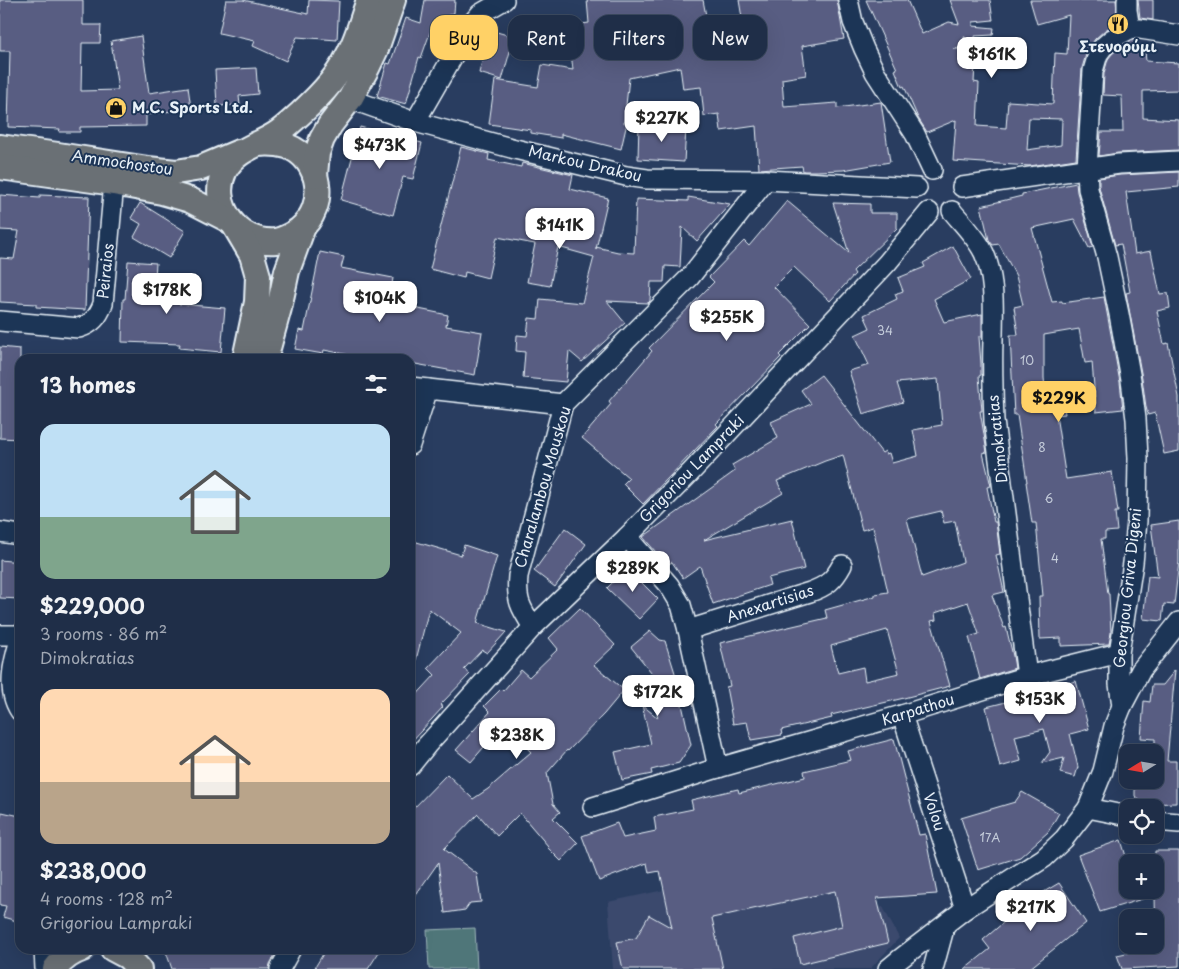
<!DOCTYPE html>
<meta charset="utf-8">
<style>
body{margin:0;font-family:"Playpen Sans",sans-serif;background:#2c3a52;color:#f1f3f6;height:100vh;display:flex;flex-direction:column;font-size:19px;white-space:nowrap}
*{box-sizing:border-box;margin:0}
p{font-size:16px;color:#a1a8b4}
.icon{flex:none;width:28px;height:28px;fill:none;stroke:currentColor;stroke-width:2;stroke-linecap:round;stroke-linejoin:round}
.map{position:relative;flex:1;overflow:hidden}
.sheet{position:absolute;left:15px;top:354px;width:400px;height:600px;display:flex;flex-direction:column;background:#1f2e48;border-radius:15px;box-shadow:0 5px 20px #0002,0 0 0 1px #3c4a60}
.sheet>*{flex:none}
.top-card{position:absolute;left:430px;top:15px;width:475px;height:45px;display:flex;gap:10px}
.needle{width:32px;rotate:259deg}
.controls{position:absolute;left:1119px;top:744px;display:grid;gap:10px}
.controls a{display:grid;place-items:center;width:45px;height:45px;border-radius:10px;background:#1f2e48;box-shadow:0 5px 20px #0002,0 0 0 1px #3c4a60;font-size:25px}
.price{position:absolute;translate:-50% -42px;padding:0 11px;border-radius:10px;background:#fff;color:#222;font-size:16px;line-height:32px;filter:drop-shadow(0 1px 2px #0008)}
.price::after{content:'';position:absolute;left:50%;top:30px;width:15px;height:11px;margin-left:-8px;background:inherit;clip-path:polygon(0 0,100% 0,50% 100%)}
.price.on{background:#ffd166;color:#111}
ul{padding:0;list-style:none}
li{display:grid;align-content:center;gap:10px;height:265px;padding:0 25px}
li span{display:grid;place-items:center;height:155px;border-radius:15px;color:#555}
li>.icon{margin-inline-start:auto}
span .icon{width:90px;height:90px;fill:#fffc;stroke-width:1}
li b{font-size:21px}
h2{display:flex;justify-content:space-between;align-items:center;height:60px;padding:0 25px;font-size:21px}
.pill{padding:0 18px;border-radius:15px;background:#1f2e48;box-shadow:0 5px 20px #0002,0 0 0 1px #3c4a60;font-size:18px;line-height:45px}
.pill.on{background:#ffd166;color:#111}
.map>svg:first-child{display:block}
.built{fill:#3b4a6d}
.green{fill:#507679;stroke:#9cb4b8}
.building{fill:#595d82;stroke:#e8f1f8;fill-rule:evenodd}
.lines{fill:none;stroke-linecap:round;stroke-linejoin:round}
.minor-casing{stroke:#e8f1f8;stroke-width:22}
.major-casing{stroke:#e8f1f8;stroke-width:28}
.minor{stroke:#1d3557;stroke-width:19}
.major{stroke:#6a7074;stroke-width:24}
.labels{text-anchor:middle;stroke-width:4;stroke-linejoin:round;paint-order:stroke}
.number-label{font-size:12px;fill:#c4ccda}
.poi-label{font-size:15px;font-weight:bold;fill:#e8f1f8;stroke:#1d3557}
.street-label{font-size:15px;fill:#e8f1f8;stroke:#1d3557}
</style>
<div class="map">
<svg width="1179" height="969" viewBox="0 0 1179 969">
<rect width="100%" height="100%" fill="#293d60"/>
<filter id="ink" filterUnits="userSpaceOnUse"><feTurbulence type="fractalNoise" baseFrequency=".02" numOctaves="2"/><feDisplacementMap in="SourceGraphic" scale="10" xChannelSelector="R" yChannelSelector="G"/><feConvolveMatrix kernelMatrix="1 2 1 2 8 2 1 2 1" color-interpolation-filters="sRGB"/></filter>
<g filter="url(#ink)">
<path class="built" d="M859,848L874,909L883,907L899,938L870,969H613L608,902Z"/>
<path class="green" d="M475,928L477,969H429L427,930Z"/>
<g class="building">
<path d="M0,0H83V25H101L100,43H82L81,91L118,90L111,41L141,36L149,93L188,87L191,108L146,115V126L80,127V132H59L60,129L8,127L10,51H0Z"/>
<path d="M226,0H243L308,14L309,0L339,1L337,40L297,37L286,61L253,46L255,41L219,33Z"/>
<path d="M425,0H455L454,13L444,17L453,19L451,32L431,30L421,58L419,57L406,104L377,96L387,63L390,64L406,18L421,23Z"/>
<path d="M587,0H703L710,37L744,30L739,0H837L844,39L802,46L806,75L782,79L784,107L837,103V108L881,102L890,162L843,170L816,171H803L802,166L759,169L756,126L721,131L719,114L704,116L701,87L683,89L680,67L629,78L624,123H627L621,149L561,134V138L531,133V130L489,124L495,80L538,87L542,65L573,70L568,26L589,23Z"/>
<path d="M866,0H907L922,34L949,22L959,24L950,0H990L993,20L973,22V26L994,28L993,35L975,36L977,55L972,56L965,37H964V46L954,49H964L965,63L975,64L974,82L979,83L977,126L1006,128L1008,101L1053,104L1055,53L1067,54L1069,15L1037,24L1030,0H1116L1118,23L1105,30L1095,39L1087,51L1082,68L1076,159L1030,166L953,161L956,120L927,132L918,118L904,86L902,87L895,70L897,69ZM1029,118L1062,119L1061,145L1027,150Z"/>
<path d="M1138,0H1153V20L1140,18Z"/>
<path d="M490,30L514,37L502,80L479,73Z"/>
<path d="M1133,40H1135L1136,53L1145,52L1146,61L1179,63V90L1143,91V118L1179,120V150L1118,153L1099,156L1101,132H1123L1122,96L1103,95L1104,73L1108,59L1112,54L1119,48Z"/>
<path d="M256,68L258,94L239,96L240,105L217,106L215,70Z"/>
<path d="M639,124L686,128L684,162L638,159Z"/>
<path d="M360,127L422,143L413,179L403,177L393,215L341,200Z"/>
<path d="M461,147L489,154L488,160L521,167L522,163L573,175L570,189L608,198L596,249V247L618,252L634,253L636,199L688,201V197L730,204L697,241L682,227L680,267L665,266L664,282H651L650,301L648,303L607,301L625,323L582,362L569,351L566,382L523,378L525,352L516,351L517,335L527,336L529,318L538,319L540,299L582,303L594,257L558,247L550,286L527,282L535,244L497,237L488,278L465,272L464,278L430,269Z"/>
<path d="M1179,172V187L1126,192L1135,254L1151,251L1160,294L1168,293L1170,308L1157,311L1164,344L1168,343L1179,397V451L1164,454L1155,413L1148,415L1146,407L1142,378L1126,293L1130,292L1121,244L1115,245L1099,187V178L1120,175Z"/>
<path d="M1076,183L1077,192L1093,247L1089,248L1074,219L1032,228L1052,302L1062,301V303L1104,297L1120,382L1123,409L1096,412L1092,362L1085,363L1079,329L1044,335V378L1046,398L1062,395L1065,414L1056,415L1066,479L1112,472L1118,512H1115L1117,531L1105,532V539H1101L1108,594H1109L1111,633L1109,644L1061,646V638L1040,639L1039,596H1043L1036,523H1032L1026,482H1027L1017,415H1014L1010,335H1018L1014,307L1023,305L1016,276L999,244L993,245L989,240L981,206L1022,196V194Z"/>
<path d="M0,195L40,198V195L89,197L85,310L36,307V304L0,302V258L14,259L19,231L0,230Z"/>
<path d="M787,201L849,253L833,203L870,204V213H897V228L853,271L855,274L830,301L794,267L774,287L810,324L779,355L781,357L716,424L718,426L643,504L623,484L629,478L582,438L611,404L609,401L652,351L649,348L714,282L709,277L744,241L749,246Z"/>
<path d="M140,203L185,231L169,258L134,237L141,224L131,218Z"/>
<path d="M953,246L971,279L934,299L944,322L982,314V337H979L981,364V375L979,376L982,411H980L987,452L983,453L991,486L987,487L994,522H996L1000,554L996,555L1004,592L992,595L1004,628L1006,627L1013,656L1015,668L980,679L969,637L979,634L968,602L935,613L936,620L931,621L950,686L900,699L831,715L832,718L781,730L782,735L751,740L747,722L733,724L726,687L730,686L720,643L827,618L825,610L875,596V594L888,592L873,527L862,530L843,455L825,461L777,481L783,493L704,540L792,519L804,569L768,578L770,585L713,604L700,566L683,578L672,562L667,565L643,537L735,471L732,465L778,438L771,422L811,404L801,390L821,375L882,453L885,451L886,454L889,453L892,463L918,456L913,430L942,425L938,379L897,383L903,402L863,414L849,371L869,365L855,335L870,328L864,315L897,299L895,294L903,291L898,278L925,267L923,263ZM941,511L944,523L955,521L963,562L922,577L907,519ZM887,630L899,673L865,681L863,667L838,673L831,646Z"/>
<path d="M320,252L344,257L341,268L393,278L389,303L448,315L446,326L482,332L475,375L410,363V359H371L324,350L323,354L295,349L299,330L304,331Z"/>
<path d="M128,261L156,263L154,293L179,294V304L225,308L221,352L179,348L180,344L122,342L123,299H125Z"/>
<path d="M0,347L20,349V439L0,438Z"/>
<path d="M1179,521V562L1174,605L1164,604L1162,621L1143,619L1148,576L1158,577L1151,525Z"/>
<path d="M565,528L586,544L555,587L534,571Z"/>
<path d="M410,540L461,555L464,545L497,556L477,623L506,632L487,653L482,650L464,669L470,674L440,705L443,707L410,743V702L435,675L428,668L461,633L429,609L415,664H410Z"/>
<path d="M0,560L20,562V599L0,598Z"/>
<path d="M627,568L658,599L639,619L607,588Z"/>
<path d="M580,608L615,645L594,665L624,690L604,714L568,751L567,750L547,773L553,804L560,812L553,818L578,843L561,861L547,847L548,846L520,813L497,836L478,814L444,849L477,874L481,902L470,903L465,910L445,913L438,863L410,903V812L447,774L473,799L488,789L531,752L503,725L471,762L456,750L490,712L484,706L501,689L503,691L521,670L529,677L558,649L549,638Z"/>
<path d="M650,631L660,640L665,641L675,673L691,745L679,763L651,770L652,774L622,780L615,752L651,744L642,705L658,718L652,691L664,688L631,647Z"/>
<path d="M1175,670L1167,761H1176V803L1144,804L1135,796V780H1155V739L1141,738L1144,701L1150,702L1152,685H1163Z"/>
<path d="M1076,681L1089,729L1070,734L1078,767L1075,777L1060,773L1064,758L1042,763L1050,752L1044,729L1015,736L1021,761L1000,767L986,707L1038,694L1037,692Z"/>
<path d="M894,739L919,835L925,834L937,894L877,898L888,943L800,964L794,938L842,926L835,891L712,918L723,969H623L617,942L636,938L649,915L672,928L660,871L649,873L647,863L599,881L582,836L617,823L623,838L656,831L654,817L693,809L691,800L738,789L739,793L805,777L804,771L851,760L848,751Z"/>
<path d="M1022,792L1059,813L1048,832L1020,857L978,870L961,818L1015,802Z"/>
<path d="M2,812L20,816V922L3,917L6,906L0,905V820Z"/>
<path d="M1121,840L1128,863V890H1155V851H1179V966L1122,969L1117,955L1140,950V945H1152L1154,952H1156L1155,895L1100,912L1078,855Z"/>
<path d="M1059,883L1086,923L1029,969H965L990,949L983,940L1017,911L1015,909Z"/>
<path d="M165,949H278L270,964L269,969H172Z"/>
<path d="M326,949H381L368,969H314Z"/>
</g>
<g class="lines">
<g class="minor-casing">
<g id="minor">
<path d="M848,0L853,22L864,49L875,72L915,134L932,170"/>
<path d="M1127,0V10L1130,29"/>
<path d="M350,99L415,122L515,149L626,176L647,179L766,180L917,188"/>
<path d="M415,122L472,23L480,14L504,0"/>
<path d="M962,187L1119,164L1179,161"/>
<path d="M952,211C963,224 977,238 984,253C996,280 993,312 993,340C992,367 993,394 994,421L1027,676"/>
<path d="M0,321L79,328C92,324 98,317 103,304L114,183"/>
<path d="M410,387L563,404"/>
<path d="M410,445L428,389"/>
<path d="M0,532L20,535"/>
<path d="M627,537L669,585L681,605L688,630L718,768"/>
<path d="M533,627C520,607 516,600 518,576L563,404L690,277L766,180"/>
<path d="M688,630L810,592C827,586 834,580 842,565"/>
<path d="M0,635H20"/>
<path d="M20,640C13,663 6,690 20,711"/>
<path d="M1122,706L1119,684V653L1133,563L1137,521L1138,458L1136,419L1131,380L1119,314L1107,257L1088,189L1087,168L1093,71L1098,54L1104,46L1112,39L1130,29H1140L1179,35"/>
<path d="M902,715L965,909"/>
<path d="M410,766L427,745L533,627L627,537L690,473L887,263L929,212"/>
<path d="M593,807L718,768L902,715L1027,676L1119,653"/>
<path d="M1088,808L1128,816"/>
<path d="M1155,821L1179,823"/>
<path d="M44,949L45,969"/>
<path d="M280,969L291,949"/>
<path d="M888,969L900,959L965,909L1044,858L1064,839L1088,808L1103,771L1114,726L1122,706L1141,670L1179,622"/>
<path d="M933,969L945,925"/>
</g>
</g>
<g class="major-casing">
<g id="major">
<path d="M257,144C267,143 277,143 287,146C322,159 328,207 299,230C292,235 284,239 276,241C238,245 208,204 225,170C236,149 258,146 276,134C285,128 292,121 300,114C323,93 342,73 354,43C360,29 364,14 369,0"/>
<path d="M0,147L58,155L148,169L176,172L201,168L239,152"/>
<path d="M0,167L114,183L162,192L190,200L229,220"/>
<path d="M315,175L317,153L322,139L330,125L350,99L367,68L376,49L393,0"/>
<path d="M236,228L252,255L258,276L257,302L245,359"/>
<path d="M265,359L279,308L287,271L303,227"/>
<path d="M113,949L128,957L139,969"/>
<path d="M55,969C62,959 70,953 82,949"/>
</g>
</g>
<use href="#minor" class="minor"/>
<use href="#major" class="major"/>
</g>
</g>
<defs>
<g id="restaurant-disc" transform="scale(1.125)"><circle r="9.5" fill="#ffd166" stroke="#1d3557"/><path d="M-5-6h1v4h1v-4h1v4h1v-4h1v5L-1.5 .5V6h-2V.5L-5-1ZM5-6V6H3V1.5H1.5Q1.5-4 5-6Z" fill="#111"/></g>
<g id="shop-disc" transform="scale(1.125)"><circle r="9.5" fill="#ffd166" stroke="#1d3557"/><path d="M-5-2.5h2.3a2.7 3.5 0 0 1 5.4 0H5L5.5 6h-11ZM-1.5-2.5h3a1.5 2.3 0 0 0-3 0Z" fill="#111"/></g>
</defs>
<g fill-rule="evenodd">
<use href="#restaurant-disc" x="1118" y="24"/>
<use href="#shop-disc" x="116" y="108"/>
</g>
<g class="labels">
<g class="number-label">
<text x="885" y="335">34</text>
<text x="1027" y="365">10</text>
<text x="1042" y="452">8</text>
<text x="1049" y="503">6</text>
<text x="1055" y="563">4</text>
<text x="990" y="842">17A</text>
</g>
<g class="poi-label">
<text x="1118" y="52">Στενορύμι</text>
<text x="132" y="113" text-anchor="start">M.C. Sports Ltd.</text>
</g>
<g class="street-label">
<text transform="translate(122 163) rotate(8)" y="5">Ammochostou</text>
<text transform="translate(585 164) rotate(13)" y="5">Markou Drakou</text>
<text transform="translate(106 271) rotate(-84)" y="5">Peiraios</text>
<text transform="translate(998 439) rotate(-96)" y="5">Dimokratias</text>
<text transform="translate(692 469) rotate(-46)" y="5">Grigoriou Lampraki</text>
<text transform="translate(543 487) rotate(-74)" y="5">Charalambou Mouskou</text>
<text transform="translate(1128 588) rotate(-84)" y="5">Georgiou Griva Digeni</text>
<text transform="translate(770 604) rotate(-18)" y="5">Anexartisias</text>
<text transform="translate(918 710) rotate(-17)" y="5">Karpathou</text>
<text transform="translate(934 812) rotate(72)" y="5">Volou</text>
</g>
</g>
</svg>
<div class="controls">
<a><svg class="needle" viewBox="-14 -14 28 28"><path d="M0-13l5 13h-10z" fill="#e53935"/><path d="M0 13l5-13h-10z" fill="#a1a8b4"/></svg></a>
<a><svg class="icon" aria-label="locate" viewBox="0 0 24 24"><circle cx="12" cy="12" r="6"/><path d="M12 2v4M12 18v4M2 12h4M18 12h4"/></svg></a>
<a>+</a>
<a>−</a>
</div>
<b class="price" style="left:992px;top:79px">$161K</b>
<b class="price" style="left:662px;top:143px">$227K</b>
<b class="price" style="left:380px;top:170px">$473K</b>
<b class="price" style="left:560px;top:250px">$141K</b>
<b class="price" style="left:167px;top:315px">$178K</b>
<b class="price" style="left:380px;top:323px">$104K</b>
<b class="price" style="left:727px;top:342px">$255K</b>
<b class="price on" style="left:1059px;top:423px">$229K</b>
<b class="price" style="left:633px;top:593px">$289K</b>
<b class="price" style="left:658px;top:717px">$172K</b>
<b class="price" style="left:1040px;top:724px">$153K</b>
<b class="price" style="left:517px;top:760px">$238K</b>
<b class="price" style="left:1031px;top:932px">$217K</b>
<div class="top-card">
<a class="pill on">Buy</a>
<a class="pill">Rent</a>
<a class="pill">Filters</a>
<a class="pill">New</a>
</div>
<section class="sheet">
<h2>13 homes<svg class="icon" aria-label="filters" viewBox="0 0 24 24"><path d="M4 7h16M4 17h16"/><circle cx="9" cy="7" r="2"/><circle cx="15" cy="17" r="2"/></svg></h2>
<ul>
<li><span style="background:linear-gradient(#bfe0f5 60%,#7fa58c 0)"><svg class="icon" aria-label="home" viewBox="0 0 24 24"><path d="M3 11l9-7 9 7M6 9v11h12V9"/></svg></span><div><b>$229,000</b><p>3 rooms · 86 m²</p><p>Dimokratias</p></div></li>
<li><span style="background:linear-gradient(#ffd9b3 60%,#b9a48a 0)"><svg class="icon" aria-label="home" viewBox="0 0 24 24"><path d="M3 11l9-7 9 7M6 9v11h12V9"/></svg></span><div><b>$238,000</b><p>4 rooms · 128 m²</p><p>Grigoriou Lampraki</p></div></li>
</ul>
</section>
</div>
